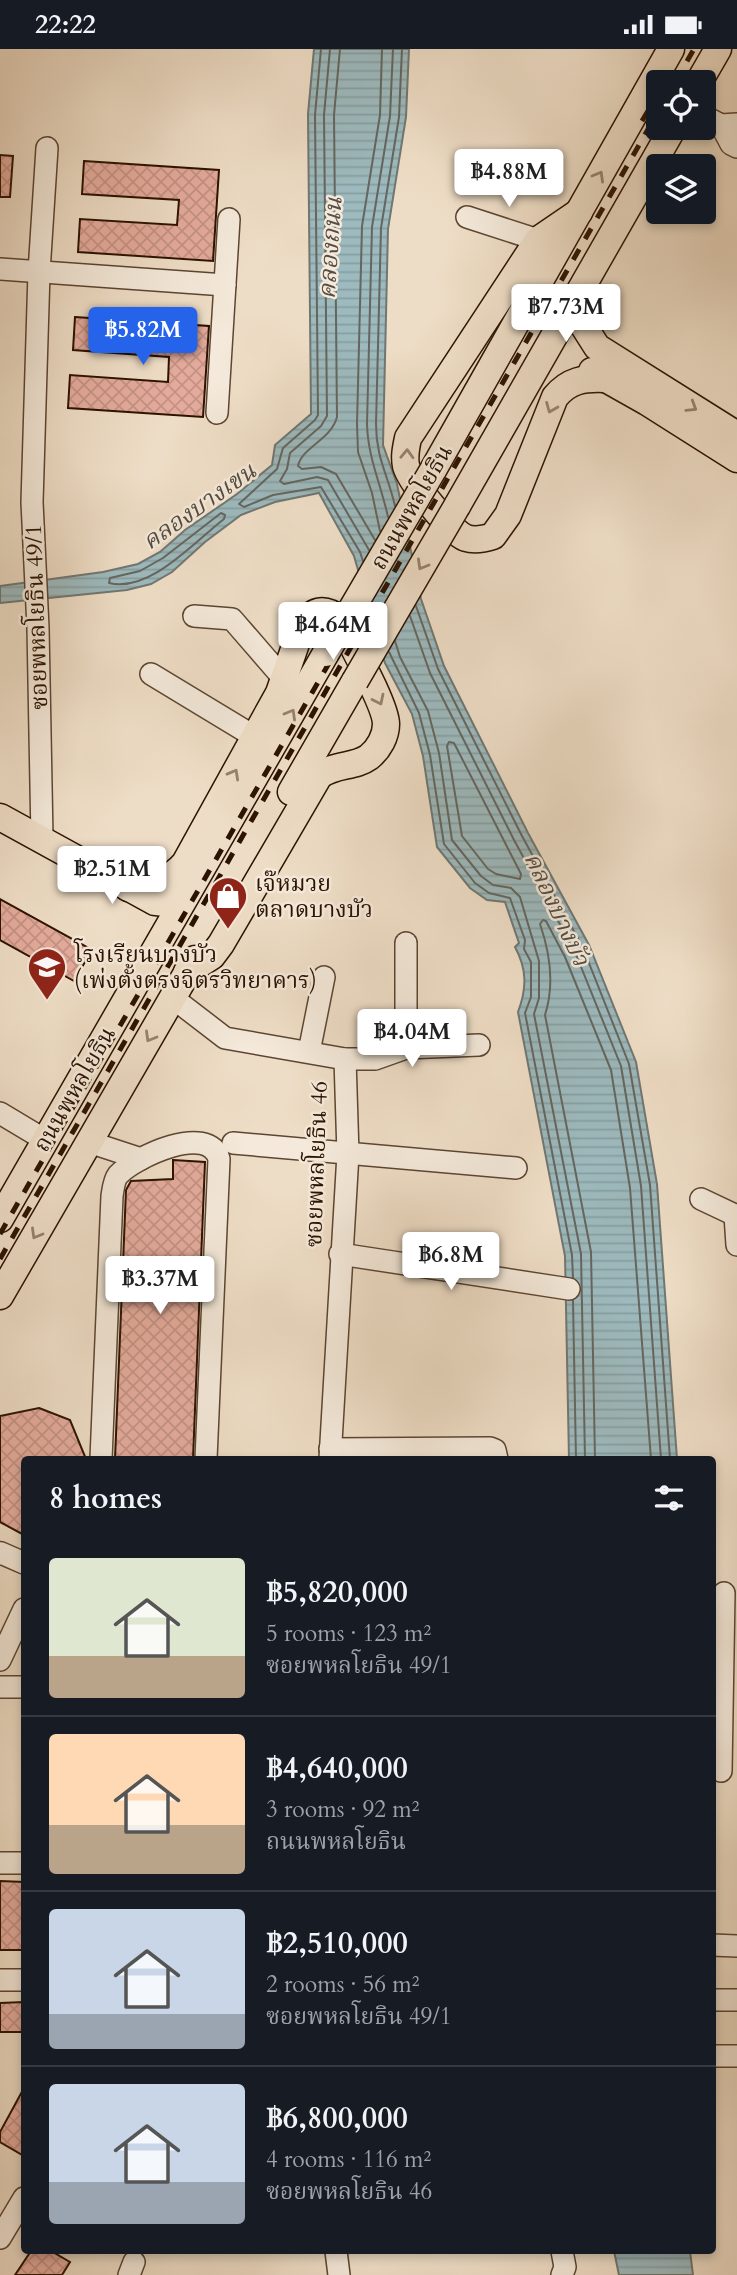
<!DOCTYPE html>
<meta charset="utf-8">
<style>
body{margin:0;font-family:Cardo,"Noto Serif Thai",serif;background:#242831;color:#f1f3f6;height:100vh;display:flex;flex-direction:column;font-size:26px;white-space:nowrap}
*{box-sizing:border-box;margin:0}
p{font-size:23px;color:#9ea1a6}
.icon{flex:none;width:38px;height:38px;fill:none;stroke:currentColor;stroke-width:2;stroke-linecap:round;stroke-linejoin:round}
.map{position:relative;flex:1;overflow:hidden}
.sheet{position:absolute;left:21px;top:1407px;width:695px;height:798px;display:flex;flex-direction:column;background:#171b24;border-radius:7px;box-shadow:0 4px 10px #0003}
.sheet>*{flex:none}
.controls{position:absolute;left:646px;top:21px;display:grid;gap:14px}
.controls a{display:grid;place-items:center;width:70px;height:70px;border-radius:7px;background:#171b24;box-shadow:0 4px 10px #0003;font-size:35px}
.price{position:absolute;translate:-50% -60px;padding:0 16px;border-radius:7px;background:#fff;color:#222;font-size:23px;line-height:46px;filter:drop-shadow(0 2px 4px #0008)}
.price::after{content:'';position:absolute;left:50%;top:42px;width:21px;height:16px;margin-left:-10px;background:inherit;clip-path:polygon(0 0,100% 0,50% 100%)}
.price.current{background:#2563eb;color:#fff}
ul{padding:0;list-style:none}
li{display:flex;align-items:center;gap:21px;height:175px;padding:0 28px}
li+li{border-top:2px solid #363941}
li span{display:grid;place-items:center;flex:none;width:196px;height:140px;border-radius:7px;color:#555}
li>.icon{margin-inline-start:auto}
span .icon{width:84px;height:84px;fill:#fffc;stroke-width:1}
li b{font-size:30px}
h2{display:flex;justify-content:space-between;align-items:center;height:84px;padding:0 28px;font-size:30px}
.status{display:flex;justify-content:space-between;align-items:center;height:49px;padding:0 35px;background:#171b24;direction:ltr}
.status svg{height:19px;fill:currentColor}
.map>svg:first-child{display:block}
.water{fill:url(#water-rules);stroke:#707772;stroke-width:2}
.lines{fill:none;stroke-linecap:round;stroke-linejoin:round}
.shore{stroke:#64665f;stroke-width:2}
.building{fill:url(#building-cross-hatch);stroke:#2c1200;stroke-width:2}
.minor-casing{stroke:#5c4532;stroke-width:24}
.major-casing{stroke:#2c1200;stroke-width:29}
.minor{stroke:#f4e9da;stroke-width:21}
.major{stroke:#eeddc6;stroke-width:26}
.rail{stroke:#2c1200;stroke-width:5;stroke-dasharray:12 12;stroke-linecap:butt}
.major-bridge-casing{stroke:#2c1200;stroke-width:29;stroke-linecap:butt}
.major-bridge{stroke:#eeddc6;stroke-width:26}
.oneway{stroke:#97826d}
.labels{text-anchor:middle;stroke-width:5;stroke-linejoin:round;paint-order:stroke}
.street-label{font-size:23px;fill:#2c1200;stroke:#f4e9da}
.poi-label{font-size:23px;fill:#2c1200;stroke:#f4e9da;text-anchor:start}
.water-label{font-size:24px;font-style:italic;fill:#544d42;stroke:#f4e9da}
</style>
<div class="status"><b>22:22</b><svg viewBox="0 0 49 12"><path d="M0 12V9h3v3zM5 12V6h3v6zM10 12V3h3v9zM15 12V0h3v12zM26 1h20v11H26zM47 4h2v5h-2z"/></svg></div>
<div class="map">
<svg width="737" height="2226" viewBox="0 0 737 2226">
<defs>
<pattern id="water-rules" width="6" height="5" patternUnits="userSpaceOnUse" patternTransform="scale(1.75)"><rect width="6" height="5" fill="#9dbabe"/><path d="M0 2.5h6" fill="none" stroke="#879fa2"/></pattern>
<pattern id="building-cross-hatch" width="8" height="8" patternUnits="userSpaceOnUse" patternTransform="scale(1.75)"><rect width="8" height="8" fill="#e4ab9c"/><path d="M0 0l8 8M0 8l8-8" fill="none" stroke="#c49285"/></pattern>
</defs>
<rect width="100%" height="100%" fill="#eeddc6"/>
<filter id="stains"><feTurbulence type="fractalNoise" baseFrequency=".00286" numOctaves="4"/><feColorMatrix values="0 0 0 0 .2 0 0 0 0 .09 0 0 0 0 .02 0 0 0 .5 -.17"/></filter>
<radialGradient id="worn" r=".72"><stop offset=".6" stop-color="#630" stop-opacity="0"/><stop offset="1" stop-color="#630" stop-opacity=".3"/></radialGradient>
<g class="water">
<path d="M314,0H409L406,68L388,180L383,396L397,435L421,550L444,617L528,784L589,896L636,1013L657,1135L677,1410H569L565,1207L518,963C527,939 527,920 515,898L519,894L505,853L487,851L470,839L437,798L423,707L412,665L385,614L354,507L319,444L275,453L241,466L205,493L172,523L151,535L127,541L0,554V537L103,523L138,515L160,503L185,481L237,445L272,416L275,396L311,365L308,65Z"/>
<path d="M614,2202H690L693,2226H619Z"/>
</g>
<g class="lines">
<g class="shore">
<path d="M321,0L315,66L318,366L315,371L283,399L277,420L239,455L244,458L273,446L321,438L360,503L363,512"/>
<path d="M330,0L324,66L327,367L321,377L290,404L287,420L280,432L284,435L317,428L328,431L369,501"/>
<path d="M340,0L334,66L337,368C331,391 302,398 298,417L302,420L321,418L336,425L375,491"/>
<path d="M395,457C388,426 376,409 376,375L381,179L399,68L402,0"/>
<path d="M221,464L225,466L224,470C194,493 150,544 109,534L110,529L140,522L163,509Z"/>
<path d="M388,468C381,435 368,410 367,375L372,178L390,67L393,0"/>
<path d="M380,482L372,444L358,403L357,375L362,177L380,66L382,0"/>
<path d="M416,557L438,620L522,787L583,899L629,1015L650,1136L670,1410"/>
<path d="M410,567L430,624L514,791L575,903L621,1017L641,1137L661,1410"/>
<path d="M395,592L400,608L428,662L439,704L452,791L481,827L493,836L511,839L520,848L539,912V949L534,965L581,1205L585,1410"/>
<path d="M389,603L419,664L430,706L444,795L475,834L489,844L510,849L525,891L524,900L531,913V948L525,964L572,1206L573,1229"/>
<path d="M449,693L454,694L521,825L520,830L496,825L488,820L462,787L447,697Z"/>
<path d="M573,1252L576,1410"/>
<path d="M595,1410L591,1203L545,966C555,935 550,904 540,875L543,871L546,872L565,908L611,1021L630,1139L651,1410"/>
</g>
</g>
<g class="building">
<path d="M0,106L13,107L10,148H0Z"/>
<path d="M84,112L219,121L213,212L78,203L80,170L177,176L179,151L82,145Z"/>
<path d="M75,268L209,277L203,368L68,359L70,326L168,333L169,308L73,301Z"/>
<path d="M0,850L92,901L74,932L0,891Z"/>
<path d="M173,1111L205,1113L193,1410H115L126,1141L131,1132L173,1130Z"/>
<path d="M39,1359L70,1371L86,1410H24V1486L0,1473V1367Z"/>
<path d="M0,1832L24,1833V1901H0Z"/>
<path d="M24,1953V1983H0V1954Z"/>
<path d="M24,2039V2107L0,2093V2083Z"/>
<path d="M31,2202H51L70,2213L62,2226H15Z"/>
</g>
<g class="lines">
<g class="minor-casing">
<g id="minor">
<path d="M704,67L721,76L737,75"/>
<path d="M721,76L731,95L737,98"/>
<path d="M467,168L538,191"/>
<path d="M0,220L225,236"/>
<path d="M217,364L229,170"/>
<path d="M194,567L232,570L284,630"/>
<path d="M151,625L255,688"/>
<path d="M42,789L38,579L32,453L39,223L47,99"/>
<path d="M173,949L225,989L345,1010H375L406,999L479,996"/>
<path d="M406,999V894"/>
<path d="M309,1003L324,928"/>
<path d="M0,1064L45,1091"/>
<path d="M89,1093L141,1110"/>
<path d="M233,1094L516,1119"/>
<path d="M701,1150L737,1167"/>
<path d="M735,1166L737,1196"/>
<path d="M340,1205L569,1240"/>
<path d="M330,1400L490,1399L495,1401L497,1410"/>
<path d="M101,1410L112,1147C113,1140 114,1131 118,1126C135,1108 209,1073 219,1110L206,1410"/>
<path d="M330,1410L348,1105L345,1010"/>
<path d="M0,1505L1,1504L24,1514"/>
<path d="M0,1611L24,1560"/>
<path d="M0,1638H24"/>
<path d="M721,1722L724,1544"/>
<path d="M0,1814H24"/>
<path d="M712,1896L737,1897"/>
<path d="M0,1931H24"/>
<path d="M712,1951H737"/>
<path d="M712,2007H737"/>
<path d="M0,2189L24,2149"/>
<path d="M336,2202L339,2226"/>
<path d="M562,2202L565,2218L562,2226"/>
<path d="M129,2226L134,2213"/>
</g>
</g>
<g class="major-casing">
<g id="major">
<path d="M699,33L718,0"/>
<path d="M579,163L538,191L408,389C406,399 404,407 406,417C411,433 450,483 466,489C475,492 484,490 493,487L508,466L555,348C569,331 584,329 605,330"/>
<path d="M575,250L583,276L597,298L737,386"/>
<path d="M592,322L647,353L737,410"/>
<path d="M433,421L671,0"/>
<path d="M457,457L673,79"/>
<path d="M291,743L355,632"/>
<path d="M0,768L155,853C167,855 174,854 185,848"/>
<path d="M128,839C151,836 170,832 185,814L279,644L302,577C312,561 324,557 339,570C349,591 386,656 386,675C386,687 379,700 369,708C354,719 335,714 319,727L221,895L212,907L187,923"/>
<path d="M0,1170L326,604"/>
<path d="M0,1247L195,910"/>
</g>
</g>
<use href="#minor" class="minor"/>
<use href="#major" class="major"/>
<g class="rail">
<path d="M675,33L694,0"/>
<path d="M642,72L658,45"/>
<path d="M0,1185L430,439"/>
<path d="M0,1210L658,63"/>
</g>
<g class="major-bridge-casing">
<g id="major-bridge">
<path d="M326,604L433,421"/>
<path d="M355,632L457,457"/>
</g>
</g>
<use href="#major-bridge" class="major-bridge"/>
</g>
<defs><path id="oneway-chevron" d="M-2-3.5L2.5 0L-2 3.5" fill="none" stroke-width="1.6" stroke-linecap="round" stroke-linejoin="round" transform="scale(1.75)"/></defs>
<g class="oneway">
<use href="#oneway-chevron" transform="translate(599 127) rotate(-60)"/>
<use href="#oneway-chevron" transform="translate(692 358) rotate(32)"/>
<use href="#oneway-chevron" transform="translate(551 359) rotate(112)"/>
<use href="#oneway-chevron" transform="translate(407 405) rotate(-88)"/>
<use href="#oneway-chevron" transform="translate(422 516) rotate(120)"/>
<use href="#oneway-chevron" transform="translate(379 651) rotate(64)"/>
<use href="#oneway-chevron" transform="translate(291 665) rotate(-60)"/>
<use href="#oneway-chevron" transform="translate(234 725) rotate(-61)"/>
<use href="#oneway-chevron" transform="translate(150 988) rotate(120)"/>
<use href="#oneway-chevron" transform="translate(36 1185) rotate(120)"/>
</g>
<defs>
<g id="shop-pin" transform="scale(2.0125)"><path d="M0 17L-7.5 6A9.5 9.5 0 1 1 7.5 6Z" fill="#8f2418" stroke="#f4e9da"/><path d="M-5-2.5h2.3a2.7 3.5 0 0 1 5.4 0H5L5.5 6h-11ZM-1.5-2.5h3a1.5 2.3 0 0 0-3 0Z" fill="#fff"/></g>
<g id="school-pin" transform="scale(2.0125)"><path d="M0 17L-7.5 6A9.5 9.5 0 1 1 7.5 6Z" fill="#8f2418" stroke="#f4e9da"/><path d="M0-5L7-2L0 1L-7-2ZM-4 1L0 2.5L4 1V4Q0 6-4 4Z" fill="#fff"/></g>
</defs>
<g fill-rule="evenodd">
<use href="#shop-pin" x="228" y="847"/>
<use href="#school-pin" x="47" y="918"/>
</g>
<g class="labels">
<g class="street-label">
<text transform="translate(411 458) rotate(-60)" y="8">ถนนพหลโยธิน</text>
<text transform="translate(36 568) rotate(-92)" y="8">ซอยพหลโยธิน 49/1</text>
<text transform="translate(74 1040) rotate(-60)" y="8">ถนนพหลโยธิน</text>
<text transform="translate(316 1115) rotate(-88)" y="8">ซอยพหลโยธิน 46</text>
</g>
<g class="poi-label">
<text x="255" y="842">เจ๊หมวย<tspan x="255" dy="26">ตลาดบางบัว</tspan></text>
<text x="74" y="913">โรงเรียนบางบัว<tspan x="74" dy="26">(เพ่งตั้งตรงจิตรวิทยาคาร)</tspan></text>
</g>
<g class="water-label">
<text transform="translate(330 199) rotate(-86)" y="8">คลองถนน</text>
<text transform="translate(199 457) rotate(-35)" y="8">คลองบางเขน</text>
<text transform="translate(557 860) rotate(65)" y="8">คลองบางบัว</text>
</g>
</g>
<rect width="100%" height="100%" filter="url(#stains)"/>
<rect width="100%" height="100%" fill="url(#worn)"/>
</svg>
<div class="controls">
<a><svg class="icon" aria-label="locate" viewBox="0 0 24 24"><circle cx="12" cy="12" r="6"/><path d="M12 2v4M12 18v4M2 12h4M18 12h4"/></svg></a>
<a><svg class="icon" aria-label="layers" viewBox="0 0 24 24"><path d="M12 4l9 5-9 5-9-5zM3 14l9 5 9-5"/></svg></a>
</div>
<b class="price" style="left:509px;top:160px">฿4.88M</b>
<b class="price" style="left:566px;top:295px">฿7.73M</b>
<b class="price current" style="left:143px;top:318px">฿5.82M</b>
<b class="price" style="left:333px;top:613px">฿4.64M</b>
<b class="price" style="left:112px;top:857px">฿2.51M</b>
<b class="price" style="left:412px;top:1020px">฿4.04M</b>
<b class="price" style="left:451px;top:1243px">฿6.8M</b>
<b class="price" style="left:160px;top:1267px">฿3.37M</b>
<section class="sheet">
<h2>8 homes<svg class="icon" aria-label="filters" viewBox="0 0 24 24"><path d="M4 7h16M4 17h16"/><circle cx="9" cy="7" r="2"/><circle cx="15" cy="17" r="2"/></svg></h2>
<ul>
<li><span style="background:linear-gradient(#dfe7d0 70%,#b9a48a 0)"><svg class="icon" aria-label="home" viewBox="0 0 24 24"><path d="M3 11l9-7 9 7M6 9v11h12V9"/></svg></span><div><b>฿5,820,000</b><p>5 rooms · 123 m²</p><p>ซอยพหลโยธิน 49/1</p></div></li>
<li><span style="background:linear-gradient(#ffd9b3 65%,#b9a48a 0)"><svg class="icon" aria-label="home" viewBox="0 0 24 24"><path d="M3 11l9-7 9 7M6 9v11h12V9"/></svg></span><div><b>฿4,640,000</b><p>3 rooms · 92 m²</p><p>ถนนพหลโยธิน</p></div></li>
<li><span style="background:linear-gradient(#c9d6e8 75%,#9aa5b1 0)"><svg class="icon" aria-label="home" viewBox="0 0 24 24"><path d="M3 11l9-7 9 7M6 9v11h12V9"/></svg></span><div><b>฿2,510,000</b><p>2 rooms · 56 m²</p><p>ซอยพหลโยธิน 49/1</p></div></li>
<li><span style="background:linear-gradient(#c9d6e8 70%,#9aa5b1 0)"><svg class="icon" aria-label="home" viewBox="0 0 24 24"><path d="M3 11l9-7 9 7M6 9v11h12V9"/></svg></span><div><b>฿6,800,000</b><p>4 rooms · 116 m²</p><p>ซอยพหลโยธิน 46</p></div></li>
</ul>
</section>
</div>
